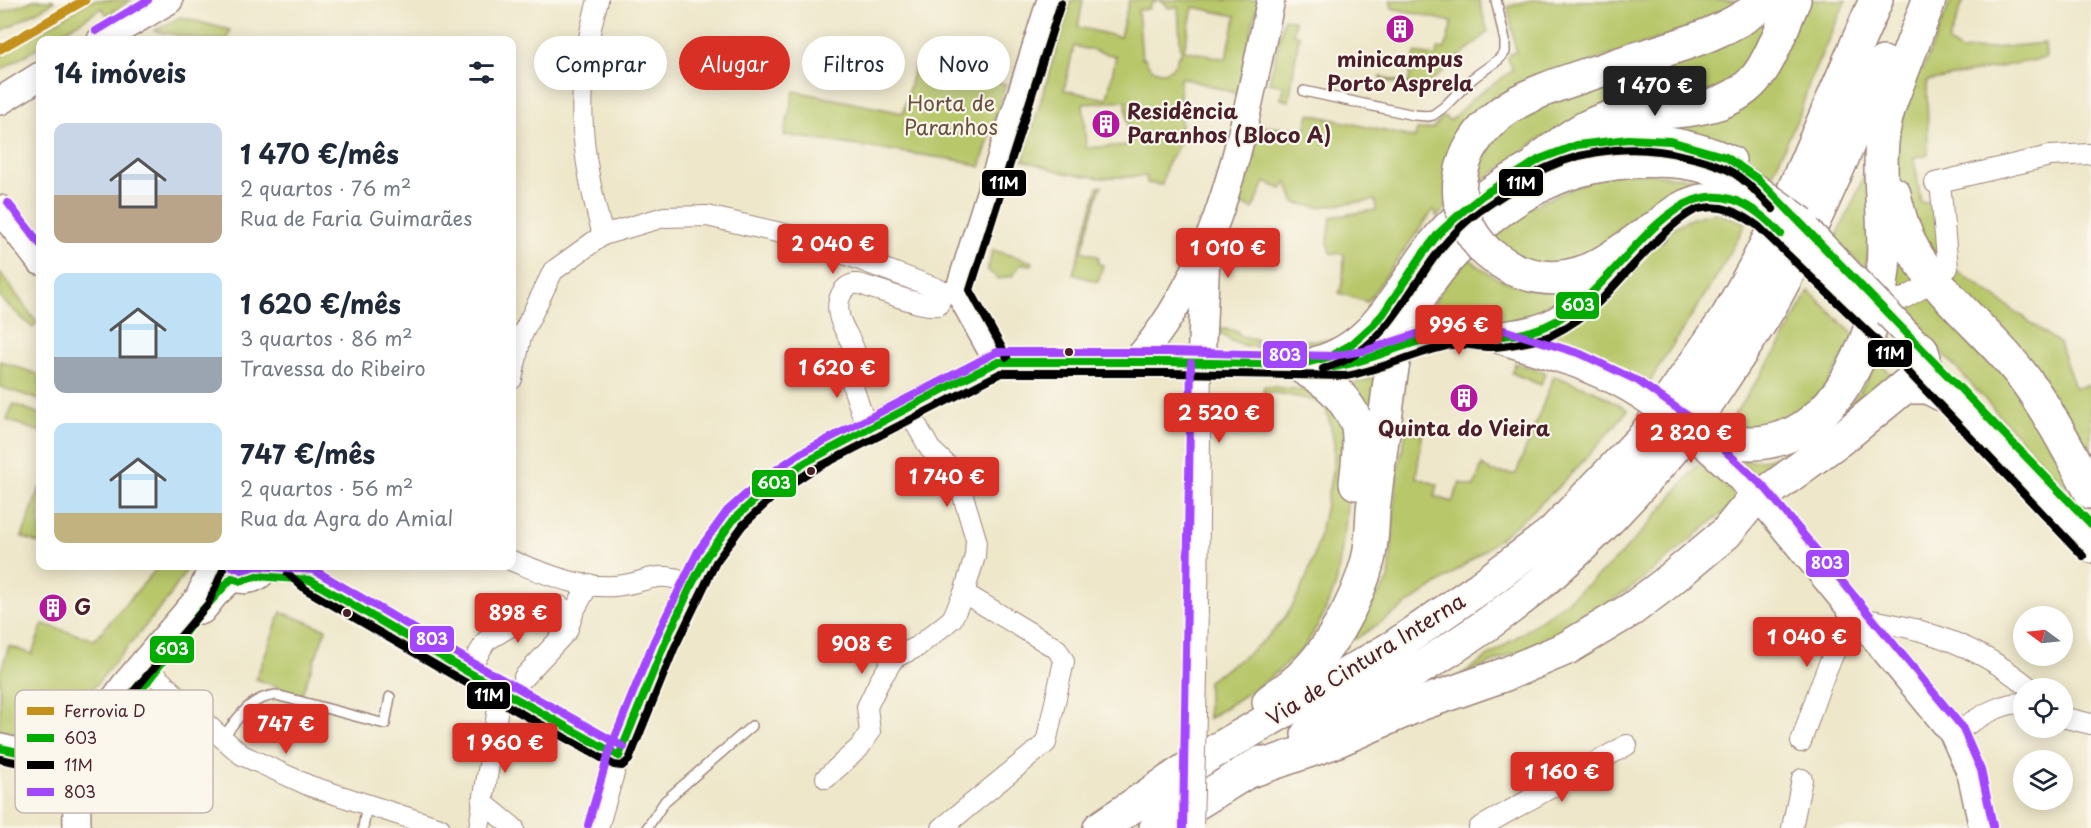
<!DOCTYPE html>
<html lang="pt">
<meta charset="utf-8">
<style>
body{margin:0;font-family:"Playpen Sans",sans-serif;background:#f6f6f7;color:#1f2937;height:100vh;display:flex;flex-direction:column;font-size:22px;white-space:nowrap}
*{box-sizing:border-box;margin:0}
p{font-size:20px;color:#747a83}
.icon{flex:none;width:33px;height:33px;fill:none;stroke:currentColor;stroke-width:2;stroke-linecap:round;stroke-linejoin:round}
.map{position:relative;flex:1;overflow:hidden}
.drawer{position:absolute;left:36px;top:36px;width:480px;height:534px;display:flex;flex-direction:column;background:#fff;border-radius:12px;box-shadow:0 3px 15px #0003}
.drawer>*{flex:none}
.top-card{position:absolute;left:534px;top:36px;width:570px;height:54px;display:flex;gap:12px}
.needle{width:39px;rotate:285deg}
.fabs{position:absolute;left:2013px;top:606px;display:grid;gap:12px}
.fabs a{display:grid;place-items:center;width:60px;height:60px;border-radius:50%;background:#fff;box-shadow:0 3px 15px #0003;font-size:30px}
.price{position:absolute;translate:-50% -51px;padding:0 14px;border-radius:6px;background:#d93025;color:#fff;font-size:20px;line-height:39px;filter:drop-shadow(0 2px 3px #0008)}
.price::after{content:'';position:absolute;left:50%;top:36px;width:18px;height:14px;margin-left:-9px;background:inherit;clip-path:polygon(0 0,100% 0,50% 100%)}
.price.on{background:#222;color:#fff}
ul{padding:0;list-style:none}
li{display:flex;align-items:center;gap:18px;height:150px;padding:0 18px}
li span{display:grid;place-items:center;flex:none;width:168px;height:120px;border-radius:12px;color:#555}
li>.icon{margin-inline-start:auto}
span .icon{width:72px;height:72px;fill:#fffc;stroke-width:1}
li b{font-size:26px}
h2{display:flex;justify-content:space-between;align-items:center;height:72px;padding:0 18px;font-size:26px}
.pill{padding:0 21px;border-radius:27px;background:#fff;box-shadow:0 3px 15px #0003;font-size:21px;line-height:54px}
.pill.on{background:#d93025;color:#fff}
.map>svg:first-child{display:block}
.green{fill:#b8c76a;stroke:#81734a;stroke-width:1.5;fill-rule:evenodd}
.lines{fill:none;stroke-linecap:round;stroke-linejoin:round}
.lane-casing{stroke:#9c837a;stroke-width:12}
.street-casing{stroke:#9c837a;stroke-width:22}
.secondary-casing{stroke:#9c837a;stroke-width:30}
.highway-casing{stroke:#9c837a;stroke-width:36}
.lane{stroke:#fff;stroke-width:9}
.street{stroke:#fff;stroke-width:20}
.secondary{stroke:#fff;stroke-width:27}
.highway{stroke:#fff;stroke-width:33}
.street-bridge-casing{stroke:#9c837a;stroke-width:22;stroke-linecap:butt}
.secondary-bridge-casing{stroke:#9c837a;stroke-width:30;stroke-linecap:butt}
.highway-bridge-casing{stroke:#9c837a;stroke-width:36;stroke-linecap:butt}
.street-bridge{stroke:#fff;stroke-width:20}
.secondary-bridge{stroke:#fff;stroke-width:27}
.highway-bridge{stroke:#fff;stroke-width:33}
.bus-1-casing{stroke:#fbf7ec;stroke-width:12}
.bus-2-casing{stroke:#fbf7ec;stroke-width:12}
.bus-3-casing{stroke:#fbf7ec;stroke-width:12}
.bus-1{stroke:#00ac00;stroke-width:8}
.bus-2{stroke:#000;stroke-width:8}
.bus-3{stroke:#a347ff;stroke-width:8}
.rail-1-casing{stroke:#fbf7ec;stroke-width:14}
.rail-1{stroke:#c4911a;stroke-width:9}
.bus-dot{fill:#4a1f2b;stroke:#fbf7ec;stroke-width:2}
.labels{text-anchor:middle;stroke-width:4.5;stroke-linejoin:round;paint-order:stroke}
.poi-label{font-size:21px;font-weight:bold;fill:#4a1f2b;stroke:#fbf7ec}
.park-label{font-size:21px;fill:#6b513e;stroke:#fbf7ec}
.street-label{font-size:21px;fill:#4a1f2b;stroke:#fbf7ec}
.key{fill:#fbf7ec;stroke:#c6b6b2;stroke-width:1.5}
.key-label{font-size:16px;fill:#4a1f2b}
.line-badge{stroke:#fbf7ec;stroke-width:2}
.badge-label{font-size:16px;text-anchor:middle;font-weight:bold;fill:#fff}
</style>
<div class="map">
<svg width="2091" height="828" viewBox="0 0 2091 828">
<rect width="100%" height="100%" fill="#fbf7ec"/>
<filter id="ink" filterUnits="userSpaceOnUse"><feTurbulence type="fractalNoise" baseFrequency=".0167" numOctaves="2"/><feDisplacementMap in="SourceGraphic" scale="12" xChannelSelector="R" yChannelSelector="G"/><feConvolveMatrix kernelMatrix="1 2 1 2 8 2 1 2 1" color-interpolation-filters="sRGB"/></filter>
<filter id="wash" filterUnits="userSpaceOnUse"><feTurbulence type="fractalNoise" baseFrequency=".008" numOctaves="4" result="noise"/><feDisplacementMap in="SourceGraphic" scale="24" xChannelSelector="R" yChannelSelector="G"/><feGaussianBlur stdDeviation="1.35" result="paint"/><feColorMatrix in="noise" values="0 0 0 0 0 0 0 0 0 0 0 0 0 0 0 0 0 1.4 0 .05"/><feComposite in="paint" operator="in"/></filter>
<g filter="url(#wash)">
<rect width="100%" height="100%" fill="#eee7ca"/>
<g class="green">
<path d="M34,0H53L54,2L0,32V13Z"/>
<path d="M91,0H131L107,15L102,8L50,40H40V46L0,71V51L28,39Z"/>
<path d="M1071,0H1083L1078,27L1120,37L1129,0H1157L1150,5L1149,9L1138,10L1142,58H1145C1152,78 1174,76 1178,56L1181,55L1178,7L1168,8L1166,4L1159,0H1258L1238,94L1180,77L1181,142L1167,164L1162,185L1147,183L1146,176L1101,178L1065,173L1023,160ZM1193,7L1236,16L1226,59L1184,50ZM1074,46L1116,56L1107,99L1064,90ZM1126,101L1129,145L1086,148L1083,104Z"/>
<path d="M1390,0H1479L1488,32L1424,88L1381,80V77L1408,84L1415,53L1436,56L1439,48L1445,49L1452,22L1392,8Z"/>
<path d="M1530,0L1565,1L1751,0L1714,20L1525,84L1446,207L1437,217L1434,209L1367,302L1339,293L1343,282L1344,254L1330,253L1328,243L1331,217L1376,210L1375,200L1318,207L1295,203L1287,182L1282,189L1265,182L1253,209L1242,204L1239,210L1234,207L1249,175L1259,132L1264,127L1305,129L1309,114L1415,138L1417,130L1433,128L1444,116L1450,121L1472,99L1513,70L1508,59L1510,54L1516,52L1508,7Z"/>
<path d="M1799,0H1846L1810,81L1800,113L1769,182L1746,161L1731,151L1602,130L1718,112Z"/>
<path d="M1951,0H1964L1948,43L1961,51L2045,43L2046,58L1927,81L1928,155L1914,157L1921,203L1935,201L1951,274L1960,272L2059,343L2075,388L2091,385V471L1934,263L1903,198L1898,175L1897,134L1919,67L1923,69Z"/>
<path d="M1778,3L1748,66L1721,91L1541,138L1470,190L1498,124Z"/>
<path d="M180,17L230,30L227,40H205L154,31Z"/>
<path d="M1284,18L1295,21L1293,34L1299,35L1289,101L1281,99L1284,86L1269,83Z"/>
<path d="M915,64L1006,84L980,167L963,161L784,135L794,91L903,113Z"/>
<path d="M1870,158V247L1865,268L1835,240L1858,191Z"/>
<path d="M1613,170L1733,183L1686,190L1671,195L1652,207L1620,234L1575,264L1531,266L1486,233L1506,218Z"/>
<path d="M1102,186L1099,192L1082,251L1099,257L1097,263L1103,265L1098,282L1073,274L1098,187Z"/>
<path d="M1715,213L1746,222C1719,279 1681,329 1649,383L1628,372L1532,340L1663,234C1679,223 1695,215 1715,213Z"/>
<path d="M1894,239L2013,380L2082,502L2058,476L2051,472L1899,305L1897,295Z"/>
<path d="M993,250L1033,262L1032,265L1021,264L1012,276L999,279L987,270Z"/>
<path d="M1465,254C1505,294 1530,286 1582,285L1563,303L1528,320L1413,335Z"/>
<path d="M0,272L37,323L33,328L0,298Z"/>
<path d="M1809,291L1855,336L1826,387L1792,417L1754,431L1728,424L1781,344Z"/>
<path d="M1215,328L1237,331L1241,336L1256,339L1257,347C1238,346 1228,341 1215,328Z"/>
<path d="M1262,340H1334C1314,353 1285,347 1262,347Z"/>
<path d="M0,361L40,375V400L0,387Z"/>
<path d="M1878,361L1895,378L1765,485L1742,463L1743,460C1755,462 1764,460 1775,457C1825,443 1854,404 1878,361Z"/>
<path d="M1515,363L1545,372L1541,385L1512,373Z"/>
<path d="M1554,376L1595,391L1628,410C1598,446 1566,482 1530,513C1477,560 1415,599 1356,639H1348L1353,625L1389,580L1397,473L1407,427L1423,431L1416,477L1438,485L1434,496L1452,502L1460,483L1474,487L1482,465L1492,472L1516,474Z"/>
<path d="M1376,377L1365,439L1342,387Z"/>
<path d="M1264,386L1314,391L1341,409L1351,454L1345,528L1336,585L1322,618L1304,648L1269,679L1208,719V681C1234,663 1263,646 1282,621C1311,584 1321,533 1329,488C1332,475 1335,460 1334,447C1334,431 1327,418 1325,403L1283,394L1263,392Z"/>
<path d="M13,404L40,414V432L7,420Z"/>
<path d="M1699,463L1738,497V500L1642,580L1570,630L1458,677C1511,640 1573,602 1619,556C1648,527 1674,495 1699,463Z"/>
<path d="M40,487V544L22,537Z"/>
<path d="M159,566H189L167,600L58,730C38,735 21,736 0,731V673L9,646L32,654L43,624L94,640Z"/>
<path d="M281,612L326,629L301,696L256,679Z"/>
</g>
</g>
<g filter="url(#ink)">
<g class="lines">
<g class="lane-casing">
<g id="lane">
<path d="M1304,91L1414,115L1428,116L1433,115L1444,107L1473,78L1498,60L1505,52V41L1496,0"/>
<path d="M222,738C239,718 248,698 276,695L385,724L390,697"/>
<path d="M363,828L367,804"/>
<path d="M647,828L665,801L752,726"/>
</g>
</g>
<g class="street-casing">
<g id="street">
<path d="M598,0C574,85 579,151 603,235"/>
<path d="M1940,182L1948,268"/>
<path d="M1935,183L2050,156L2091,154"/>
<path d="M1879,298L1903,299L1919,290"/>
<path d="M512,379L521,337L553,271L603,235L664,217L707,216L798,237L944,291H959"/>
<path d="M867,429L853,387C870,345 832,331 839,300C841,293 845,286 854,284C859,283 866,286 871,288C891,293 919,307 938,305L944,291"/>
<path d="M512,561C544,573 580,589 615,586C650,583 654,568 692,584"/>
<path d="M143,664L213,730L242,755L310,786L440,828"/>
<path d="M468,672L486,641L511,626L560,606"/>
<path d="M1197,675L1201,363"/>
<path d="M524,677L567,631L574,611L589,584"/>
<path d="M2062,717L2091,724"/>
<path d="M1953,733C1975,721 1998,702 2024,703"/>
<path d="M1801,742C1816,699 1828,653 1856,617C1879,622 1902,625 1924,632C1962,643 2000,663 2030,688"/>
<path d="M826,778L859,748L870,732L867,707L879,682L894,658L917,647L952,619L964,593L975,556L976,539L961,489L950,468L930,449L907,408"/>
<path d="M482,802L514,828"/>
<path d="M479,828L497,714"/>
<path d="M598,828L619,756"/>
<path d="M942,828L1046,743L1064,661L1057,649L964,593"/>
<path d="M1479,828L1627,745"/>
<path d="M1792,828L1802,779"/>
</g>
</g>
<g class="secondary-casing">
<g id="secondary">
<path d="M101,40L169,0"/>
<path d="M0,101L40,76"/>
<path d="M0,209L40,261"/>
<path d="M1491,337C1514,333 1538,332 1557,320C1576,309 1595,293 1610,276C1633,251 1660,210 1694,200C1711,194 1730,198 1747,205"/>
<path d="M1426,340L1446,335L1470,333L1491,337L1577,364L1616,381"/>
<path d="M1903,352L2091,549"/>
<path d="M1317,360C1380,343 1400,278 1440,233C1458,212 1481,196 1503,182C1527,167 1550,153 1576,145C1624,131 1687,139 1732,160"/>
<path d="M998,362L959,291L1051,0"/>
<path d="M1134,363C1224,263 1243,127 1271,0"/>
<path d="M1201,363L1206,256"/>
<path d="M1731,469L1759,497L1953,733L1971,773L1983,828"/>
<path d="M295,566L310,580L468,672L619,756L664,645L692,584L707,556L735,518L770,486L806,462L867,429L998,362L1134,363L1168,362L1333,367L1367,361"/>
<path d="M219,567C232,582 255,586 267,566"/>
<path d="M202,610L215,594L232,578"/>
<path d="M0,748L53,760L93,766"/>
<path d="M77,828L76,764L86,738L125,685L199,598L213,566"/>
</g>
</g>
<g class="highway-casing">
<g id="highway">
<path d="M1617,65C1669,48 1725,36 1768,0"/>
<path d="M1540,159C1563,142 1586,123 1615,117C1663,107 1725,120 1759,74C1774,53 1783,24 1794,0"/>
<path d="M1894,194C1899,216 1905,238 1918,258C1950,306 1999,341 2032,389C2054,421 2073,457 2091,492"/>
<path d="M1513,269C1573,294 1605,261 1653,229"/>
<path d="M1298,365C1320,377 1337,388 1350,410C1353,416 1357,421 1358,427C1361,446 1358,464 1356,483"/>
<path d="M1904,387H1928L1941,394"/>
<path d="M1696,419C1721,382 1746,346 1769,308C1813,230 1848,145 1883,63"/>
<path d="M1682,425C1706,434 1727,443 1752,443C1834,443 1877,337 1883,269C1887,224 1877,178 1883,133C1886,112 1894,92 1902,72C1911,48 1920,24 1929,0"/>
<path d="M1269,702C1277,695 1286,690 1294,683C1328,655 1357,602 1368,560C1372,544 1372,527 1373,510C1377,477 1381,444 1386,412C1389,390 1391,366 1397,345C1413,297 1443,260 1479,227C1514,197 1556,172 1603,165C1656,156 1709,157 1754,190"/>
<path d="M1308,734C1375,694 1446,656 1508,609C1575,559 1630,499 1683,437"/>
<path d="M1244,773L1331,743L1420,704L1506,674L1567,648L1632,609L1665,584L1726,533L1748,506L1847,434L1921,373L1924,358L1921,349"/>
<path d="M1100,828L1205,757L1395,646L1481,587L1552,533L1644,437L1728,316L1754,269L1793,192L1876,0"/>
<path d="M1156,828L1261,763"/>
</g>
</g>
<use href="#lane" class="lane"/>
<use href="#street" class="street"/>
<use href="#secondary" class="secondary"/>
<use href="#highway" class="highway"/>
<g class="street-bridge-casing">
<path id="street-bridge" d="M1193,828L1197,675"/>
</g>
<g class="secondary-bridge-casing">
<g id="secondary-bridge">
<path d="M1747,205L1765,218L1866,317"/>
<path d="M1788,210L1914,341"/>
<path d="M1367,361L1426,340"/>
<path d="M1616,381C1660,404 1695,436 1731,469"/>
</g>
</g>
<g class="highway-bridge-casing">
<g id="highway-bridge">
<path d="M1754,190L1802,224"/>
<path d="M1513,269C1504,263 1493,258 1486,251C1443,207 1455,147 1502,112C1531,90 1582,77 1617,65"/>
</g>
</g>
<use href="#street-bridge" class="street-bridge"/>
<use href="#secondary-bridge" class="secondary-bridge"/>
<use href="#highway-bridge" class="highway-bridge"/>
<g class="bus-1-casing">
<g id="bus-1">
<path d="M1334,367C1372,361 1405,342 1443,335C1459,332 1472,335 1488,336C1507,337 1529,333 1546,326C1630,288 1680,124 1781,234"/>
<path d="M0,748L53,760L93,766L109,735L128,707L199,614L232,578L241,581L257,576L310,580L468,672L619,756"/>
<path d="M619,756L664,645L692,584L707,556L735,518L770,486L806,462L961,380L998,362H1168L1298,365L1329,357L1352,344L1373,325L1383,314L1422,255L1439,233L1462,212L1483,195L1540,159L1577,145L1628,139L1670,141L1726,157L1758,179L2091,524"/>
</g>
</g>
<g class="bus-2-casing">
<g id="bus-2">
<path d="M1007,357L970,290L1061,3"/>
<path d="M1323,369C1330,366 1337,364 1344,361C1396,335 1415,273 1454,234C1469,217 1489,204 1508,192C1520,183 1533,174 1546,168C1589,148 1639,144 1685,156C1699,159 1715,163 1728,170C1746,179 1759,196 1773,209"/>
<path d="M288,574L305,589L463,681L614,765L622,766L629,760L674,649L716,562L743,525L776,494L811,471L1001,373H1168L1346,376C1380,370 1412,354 1446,346C1465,341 1476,348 1492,347C1503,347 1540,340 1550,336C1568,327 1585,316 1599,302C1621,280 1673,216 1699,209C1722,203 1740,213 1758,226L1896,359L2083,556"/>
<path d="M0,759L74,774L83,772L95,743L133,692L208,604L223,570"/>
</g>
</g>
<g class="bus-3-casing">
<g id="bus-3">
<path d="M96,31L148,0"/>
<path d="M8,203L40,244"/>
<path d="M232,566L242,570L257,566L314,570L473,663L624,747"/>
<path d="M588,825L609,752L654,641L698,551L727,511L764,478L801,453L997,352H1168L1332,356L1364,351L1444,325L1470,323L1494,327L1581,354L1638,381L1688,416L1766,489L1962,727L1981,770L1993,826"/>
<path d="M1183,828L1191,363"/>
</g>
</g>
<use href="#bus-1" class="bus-1"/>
<use href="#bus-2" class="bus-2"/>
<use href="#bus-3" class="bus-3"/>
<g class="rail-1-casing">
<path id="rail-1" d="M0,49L85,0"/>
</g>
<use href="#rail-1" class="rail-1"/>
</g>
</g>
<defs>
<g id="building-disc" transform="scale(1.5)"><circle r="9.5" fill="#b5179e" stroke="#fbf7ec"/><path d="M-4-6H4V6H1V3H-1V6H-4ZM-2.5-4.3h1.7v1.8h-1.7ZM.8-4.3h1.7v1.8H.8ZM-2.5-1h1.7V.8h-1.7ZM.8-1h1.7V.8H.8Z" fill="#fff"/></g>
</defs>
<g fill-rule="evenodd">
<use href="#building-disc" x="1400" y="29"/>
<use href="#building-disc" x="1106" y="124"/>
<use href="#building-disc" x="1464" y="398"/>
<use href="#building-disc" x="53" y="608"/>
</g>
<g class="bus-dot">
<circle cx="1069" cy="352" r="5"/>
<circle cx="811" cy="471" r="5"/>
<circle cx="347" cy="613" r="5"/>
</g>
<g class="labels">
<g class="poi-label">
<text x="1400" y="67">minicampus<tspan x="1400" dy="24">Porto Asprela</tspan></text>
<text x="1127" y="119" text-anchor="start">Residência<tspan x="1127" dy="24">Paranhos (Bloco A)</tspan></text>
<text x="1464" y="436">Quinta do Vieira</text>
<text x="74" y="615" text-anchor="start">G</text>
</g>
<g class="park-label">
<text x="951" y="111">Horta de<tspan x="951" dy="24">Paranhos</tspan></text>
</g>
<g class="street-label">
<text transform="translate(1366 660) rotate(-32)" y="7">Via de Cintura Interna</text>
</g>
</g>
<rect x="15" y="690" width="198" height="123" rx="9" class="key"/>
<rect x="27" y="707" width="27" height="8" fill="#c4911a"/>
<rect x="27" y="734" width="27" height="8" fill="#00ac00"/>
<rect x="27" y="761" width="27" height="8" fill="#000"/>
<rect x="27" y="788" width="27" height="8" fill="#a347ff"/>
<g class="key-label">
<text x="64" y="717">Ferrovia D</text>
<text x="64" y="744">603</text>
<text x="64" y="771">11M</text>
<text x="64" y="798">803</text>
</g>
<g class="line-badge">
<rect x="1498" y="168" width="46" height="29" rx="6" fill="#000"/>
<rect x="981" y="169" width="46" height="28" rx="6" fill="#000"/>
<rect x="1555" y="291" width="45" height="29" rx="6" fill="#00ac00"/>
<rect x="1867" y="339" width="46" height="29" rx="6" fill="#000"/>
<rect x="1262" y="340" width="46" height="29" rx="6" fill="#a347ff"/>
<rect x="751" y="469" width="46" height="29" rx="6" fill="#00ac00"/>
<rect x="1805" y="549" width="45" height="29" rx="6" fill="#a347ff"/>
<rect x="409" y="625" width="46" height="28" rx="6" fill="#a347ff"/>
<rect x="149" y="635" width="46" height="29" rx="6" fill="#00ac00"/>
<rect x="466" y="681" width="45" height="29" rx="6" fill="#000"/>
</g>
<g class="badge-label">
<text x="1521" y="189">11M</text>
<text x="1004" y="189">11M</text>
<text x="1578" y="311">603</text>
<text x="1890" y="359">11M</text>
<text x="1285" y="361">803</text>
<text x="774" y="489">603</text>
<text x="1827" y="569">803</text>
<text x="432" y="645">803</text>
<text x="172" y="655">603</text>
<text x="489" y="701">11M</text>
</g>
</svg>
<div class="fabs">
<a><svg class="needle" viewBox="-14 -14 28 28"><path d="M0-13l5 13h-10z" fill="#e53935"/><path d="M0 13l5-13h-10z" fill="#747a83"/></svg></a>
<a><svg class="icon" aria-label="locate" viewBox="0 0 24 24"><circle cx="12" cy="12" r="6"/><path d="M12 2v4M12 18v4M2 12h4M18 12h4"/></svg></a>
<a><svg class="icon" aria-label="layers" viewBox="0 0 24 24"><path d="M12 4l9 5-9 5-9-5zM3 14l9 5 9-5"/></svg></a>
</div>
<b class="price on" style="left:1655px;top:117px">1 470 €</b>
<b class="price" style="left:833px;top:275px">2 040 €</b>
<b class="price" style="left:1228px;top:279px">1 010 €</b>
<b class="price" style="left:1459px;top:356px">996 €</b>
<b class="price" style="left:837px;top:399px">1 620 €</b>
<b class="price" style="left:1219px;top:444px">2 520 €</b>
<b class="price" style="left:1691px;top:464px">2 820 €</b>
<b class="price" style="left:947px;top:508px">1 740 €</b>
<b class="price" style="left:518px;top:644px">898 €</b>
<b class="price" style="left:1807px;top:668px">1 040 €</b>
<b class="price" style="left:862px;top:675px">908 €</b>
<b class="price" style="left:286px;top:755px">747 €</b>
<b class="price" style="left:505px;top:774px">1 960 €</b>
<b class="price" style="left:1562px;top:803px">1 160 €</b>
<div class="top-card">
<a class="pill">Comprar</a>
<a class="pill on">Alugar</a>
<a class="pill">Filtros</a>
<a class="pill">Novo</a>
</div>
<section class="drawer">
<h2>14 imóveis<svg class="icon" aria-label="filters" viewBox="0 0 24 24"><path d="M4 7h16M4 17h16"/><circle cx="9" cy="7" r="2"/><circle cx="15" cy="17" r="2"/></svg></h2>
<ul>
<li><span style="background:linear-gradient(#c9d6e8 60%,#b9a48a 0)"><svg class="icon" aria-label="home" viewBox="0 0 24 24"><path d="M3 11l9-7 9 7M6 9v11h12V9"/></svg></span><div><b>1 470 €/mês</b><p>2 quartos · 76 m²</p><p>Rua de Faria Guimarães</p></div></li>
<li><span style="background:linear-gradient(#bfe0f5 70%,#9aa5b1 0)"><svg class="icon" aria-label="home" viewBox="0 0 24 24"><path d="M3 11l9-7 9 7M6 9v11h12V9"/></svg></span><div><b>1 620 €/mês</b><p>3 quartos · 86 m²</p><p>Travessa do Ribeiro</p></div></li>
<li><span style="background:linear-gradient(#bfe0f5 75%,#c2b280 0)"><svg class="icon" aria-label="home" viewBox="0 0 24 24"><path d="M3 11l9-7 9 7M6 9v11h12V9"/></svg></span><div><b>747 €/mês</b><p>2 quartos · 56 m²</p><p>Rua da Agra do Amial</p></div></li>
</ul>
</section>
</div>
